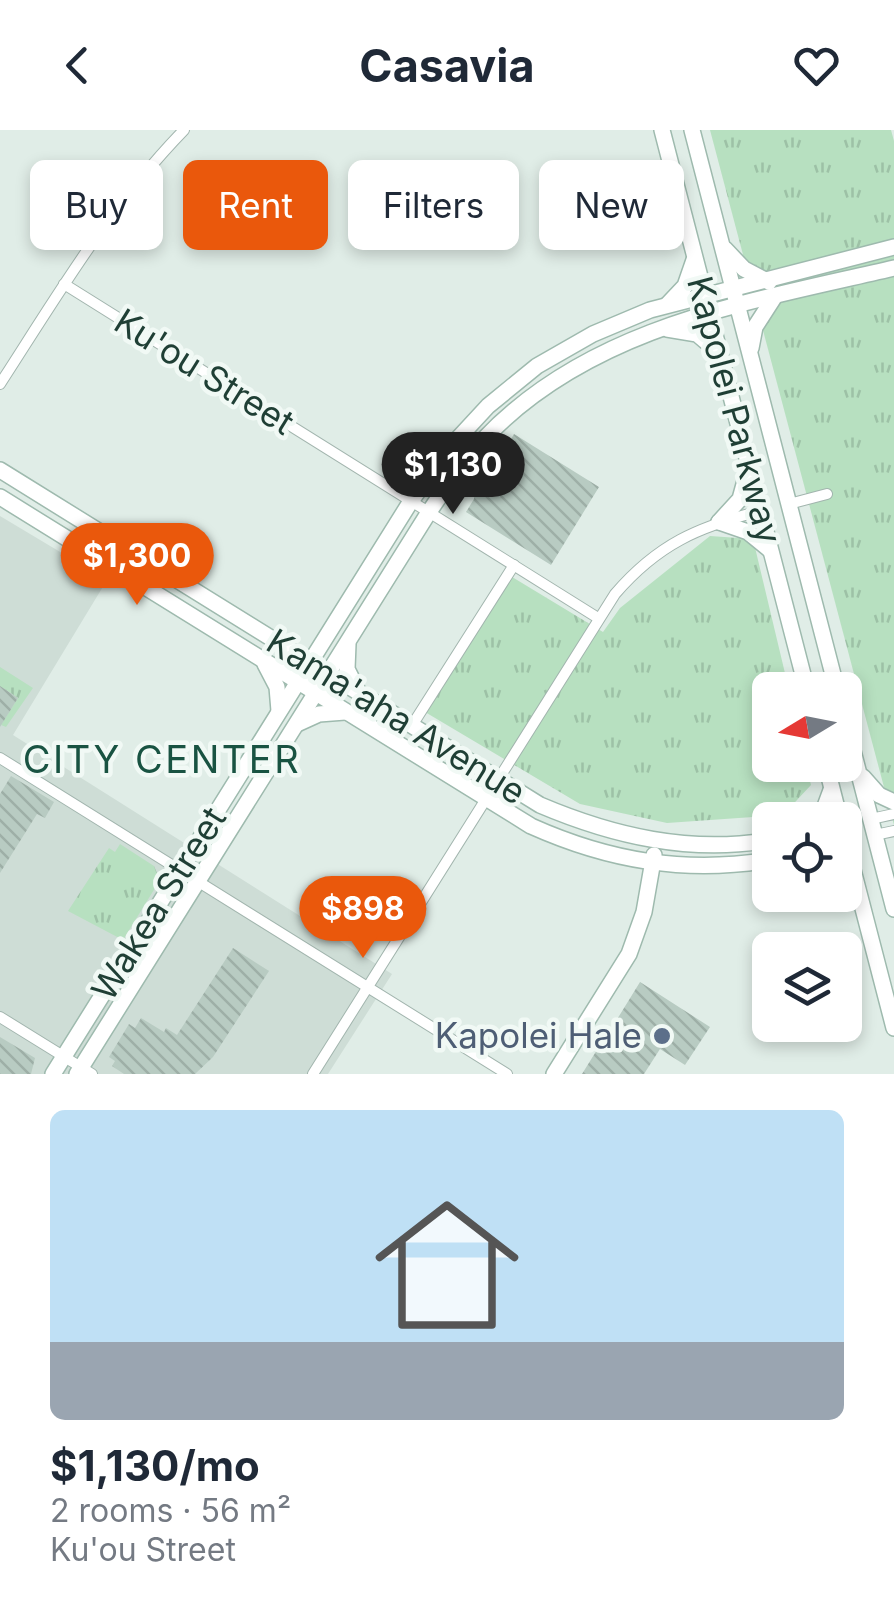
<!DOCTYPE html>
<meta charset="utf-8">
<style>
body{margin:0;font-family:Inter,sans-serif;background:#f6f6f7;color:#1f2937;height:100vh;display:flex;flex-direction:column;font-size:38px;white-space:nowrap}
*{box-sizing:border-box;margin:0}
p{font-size:32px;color:#747a83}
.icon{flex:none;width:55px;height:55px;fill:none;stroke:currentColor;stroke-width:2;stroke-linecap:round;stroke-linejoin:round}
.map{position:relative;height:944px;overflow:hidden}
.side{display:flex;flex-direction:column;background:#fff;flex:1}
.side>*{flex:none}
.guide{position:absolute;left:30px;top:30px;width:835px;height:90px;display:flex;gap:20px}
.needle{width:65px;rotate:260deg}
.buttons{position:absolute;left:752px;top:542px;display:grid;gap:20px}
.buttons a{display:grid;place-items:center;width:110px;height:110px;border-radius:15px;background:#fff;box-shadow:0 5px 15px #0003;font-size:50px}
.price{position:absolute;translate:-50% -85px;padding:0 22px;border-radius:35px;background:#ea580c;color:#fff;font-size:32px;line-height:65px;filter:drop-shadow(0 2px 5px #0008)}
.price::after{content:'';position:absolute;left:50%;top:60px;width:30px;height:22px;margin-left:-15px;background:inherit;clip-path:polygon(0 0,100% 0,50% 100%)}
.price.selected{background:#222;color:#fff}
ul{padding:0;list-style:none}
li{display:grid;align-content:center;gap:20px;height:530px;padding:0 50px}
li+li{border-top:2px solid #e0e1e3}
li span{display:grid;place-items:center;height:310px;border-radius:15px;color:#555}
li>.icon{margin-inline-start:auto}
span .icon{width:180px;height:180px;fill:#fffc;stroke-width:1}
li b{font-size:42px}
.tag{padding:0 35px;border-radius:15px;background:#fff;box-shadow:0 5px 15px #0003;font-size:35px;line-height:90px}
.tag.selected{background:#ea580c;color:#fff}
header{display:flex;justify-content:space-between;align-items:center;height:130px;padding:0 50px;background:#fff;font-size:45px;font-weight:700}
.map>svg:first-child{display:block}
.built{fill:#ceddd6}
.grass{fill:url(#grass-tufts)}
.building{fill:url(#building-back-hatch)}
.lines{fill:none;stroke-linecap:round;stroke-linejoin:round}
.street-casing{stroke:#a2b5ae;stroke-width:12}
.secondary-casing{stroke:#9ebaae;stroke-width:18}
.street{stroke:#fff;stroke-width:10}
.secondary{stroke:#fff;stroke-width:15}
.service-dot{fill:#5c6f8a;stroke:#f1f9f5;stroke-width:4}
.labels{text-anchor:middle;stroke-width:9;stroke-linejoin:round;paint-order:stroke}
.street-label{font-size:35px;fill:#1f3f35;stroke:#f1f9f5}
.service-label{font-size:35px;fill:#4e5e75;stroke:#f1f9f5;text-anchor:end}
.neighbourhood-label{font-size:38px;letter-spacing:2.5px;fill:#195342;stroke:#f1f9f5}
</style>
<header><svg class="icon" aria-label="back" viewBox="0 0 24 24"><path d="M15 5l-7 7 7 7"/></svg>Casavia<svg class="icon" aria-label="heart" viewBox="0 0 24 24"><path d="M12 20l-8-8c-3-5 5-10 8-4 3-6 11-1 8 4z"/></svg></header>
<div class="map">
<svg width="894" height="944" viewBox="0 0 894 944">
<defs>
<pattern id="grass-tufts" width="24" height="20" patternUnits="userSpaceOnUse" patternTransform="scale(2.5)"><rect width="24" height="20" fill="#b7e0c0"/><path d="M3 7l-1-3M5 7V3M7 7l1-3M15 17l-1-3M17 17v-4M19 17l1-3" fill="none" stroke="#9dc1a6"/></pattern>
<pattern id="building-back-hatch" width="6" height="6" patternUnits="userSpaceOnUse" patternTransform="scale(2.5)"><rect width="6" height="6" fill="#b8cbc2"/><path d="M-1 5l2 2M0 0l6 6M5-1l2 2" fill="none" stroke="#9eafa7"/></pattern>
</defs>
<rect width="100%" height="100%" fill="#e0ede7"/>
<path class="built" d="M0,386L107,450L13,605L392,844L328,944H0Z"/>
<g class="grass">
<path d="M710,0H891L894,11V695Z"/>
<path d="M710,406L753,409L789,560H770V635H806L811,655L783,685L667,693L580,674L425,582L504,442L603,502L620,478Z"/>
<path d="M0,537L33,558L6,597L1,595L18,568L3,558L0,561Z"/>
<path d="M120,714L154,736L160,750L123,810L68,781L109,718L115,722Z"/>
</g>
<g class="building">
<path d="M514,304L599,357L551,435L466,382L474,369L475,358L483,341L496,324L506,318Z"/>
<path d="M0,556L18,568L0,597Z"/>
<path d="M11,646L54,672L45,688L37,684L0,743V664Z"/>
<path d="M233,818L269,841L213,927L195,944H124L112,936L115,931L109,927L129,894L135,898L141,888L164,902L166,898L177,905Z"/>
<path d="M640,852L710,897L685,935L660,919L644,944H582L600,915L611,922L626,897L616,891Z"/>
<path d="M0,907L35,928L31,944H0Z"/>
</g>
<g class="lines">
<g class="street-casing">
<g id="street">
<path d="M64,154L598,488"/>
<path d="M0,254C57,166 110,76 184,0"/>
<path d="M789,374L827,364"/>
<path d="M411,597L514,435"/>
<path d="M0,628L507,944"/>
<path d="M871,689L894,684"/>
<path d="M875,705L894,701"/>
<path d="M0,887L92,944"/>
<path d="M313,944L615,464C658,414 698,397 760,381"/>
</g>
</g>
<g class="secondary-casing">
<g id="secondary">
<path d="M662,0L807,560"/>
<path d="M692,0L837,560"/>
<path d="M725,119L744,139L769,152"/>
<path d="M668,174L685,156L694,130"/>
<path d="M667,199L697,204L717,221"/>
<path d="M751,218L755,197L775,166"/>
<path d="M0,340L540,675C613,706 690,724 770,710"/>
<path d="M0,367L531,696C609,731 686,744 770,730"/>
<path d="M719,392L740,369L748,340"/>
<path d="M719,392L748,402L770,420"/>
<path d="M348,514L347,539L359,563"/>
<path d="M265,534L277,557L279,581"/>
<path d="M845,590L894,779"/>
<path d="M297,594L319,584L345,582"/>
<path d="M826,635L840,690"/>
<path d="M863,647L879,665L894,672"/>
<path d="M816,690L824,679L831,660"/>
<path d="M845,709L894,898"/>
<path d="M53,944L411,371L451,316L488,276L537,236L593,204L650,180L894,117"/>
<path d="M77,944L429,382C446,357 463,331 484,309C591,196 749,172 894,138"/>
<path d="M554,944L629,824L644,782L654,725"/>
</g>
</g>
<use href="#street" class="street"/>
<use href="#secondary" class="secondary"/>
</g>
<circle class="service-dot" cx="662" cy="906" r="10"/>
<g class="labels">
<g class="street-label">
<text transform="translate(204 242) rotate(32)" y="12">Ku'ou Street</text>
<text transform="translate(734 280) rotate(75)" y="12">Kapolei Parkway</text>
<text transform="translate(396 587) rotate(32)" y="12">Kama'aha Avenue</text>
<text transform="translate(159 774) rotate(-58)" y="12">Wakea Street</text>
</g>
<g class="service-label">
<text x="642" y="918">Kapolei Hale</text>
</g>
<g class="neighbourhood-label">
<text x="162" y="643">CITY CENTER</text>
</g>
</g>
</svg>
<div class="buttons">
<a><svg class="needle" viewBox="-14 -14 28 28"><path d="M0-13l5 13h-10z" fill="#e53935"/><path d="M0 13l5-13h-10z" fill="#747a83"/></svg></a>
<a><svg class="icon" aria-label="locate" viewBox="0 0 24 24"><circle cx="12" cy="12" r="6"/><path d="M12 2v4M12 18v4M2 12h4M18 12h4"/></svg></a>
<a><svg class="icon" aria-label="layers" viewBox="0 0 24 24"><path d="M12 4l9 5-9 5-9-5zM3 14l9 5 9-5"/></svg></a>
</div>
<b class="price selected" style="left:453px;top:387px">$1,130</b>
<b class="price" style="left:137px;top:478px">$1,300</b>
<b class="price" style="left:363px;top:831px">$898</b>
<div class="guide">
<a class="tag">Buy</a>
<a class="tag selected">Rent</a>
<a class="tag">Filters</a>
<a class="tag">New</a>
</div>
</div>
<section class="side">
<ul>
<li><span style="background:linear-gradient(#bfe0f5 75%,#9aa5b1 0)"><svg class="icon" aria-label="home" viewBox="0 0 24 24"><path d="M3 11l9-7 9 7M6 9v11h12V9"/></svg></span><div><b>$1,130/mo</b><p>2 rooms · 56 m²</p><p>Ku'ou Street</p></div></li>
</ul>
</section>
